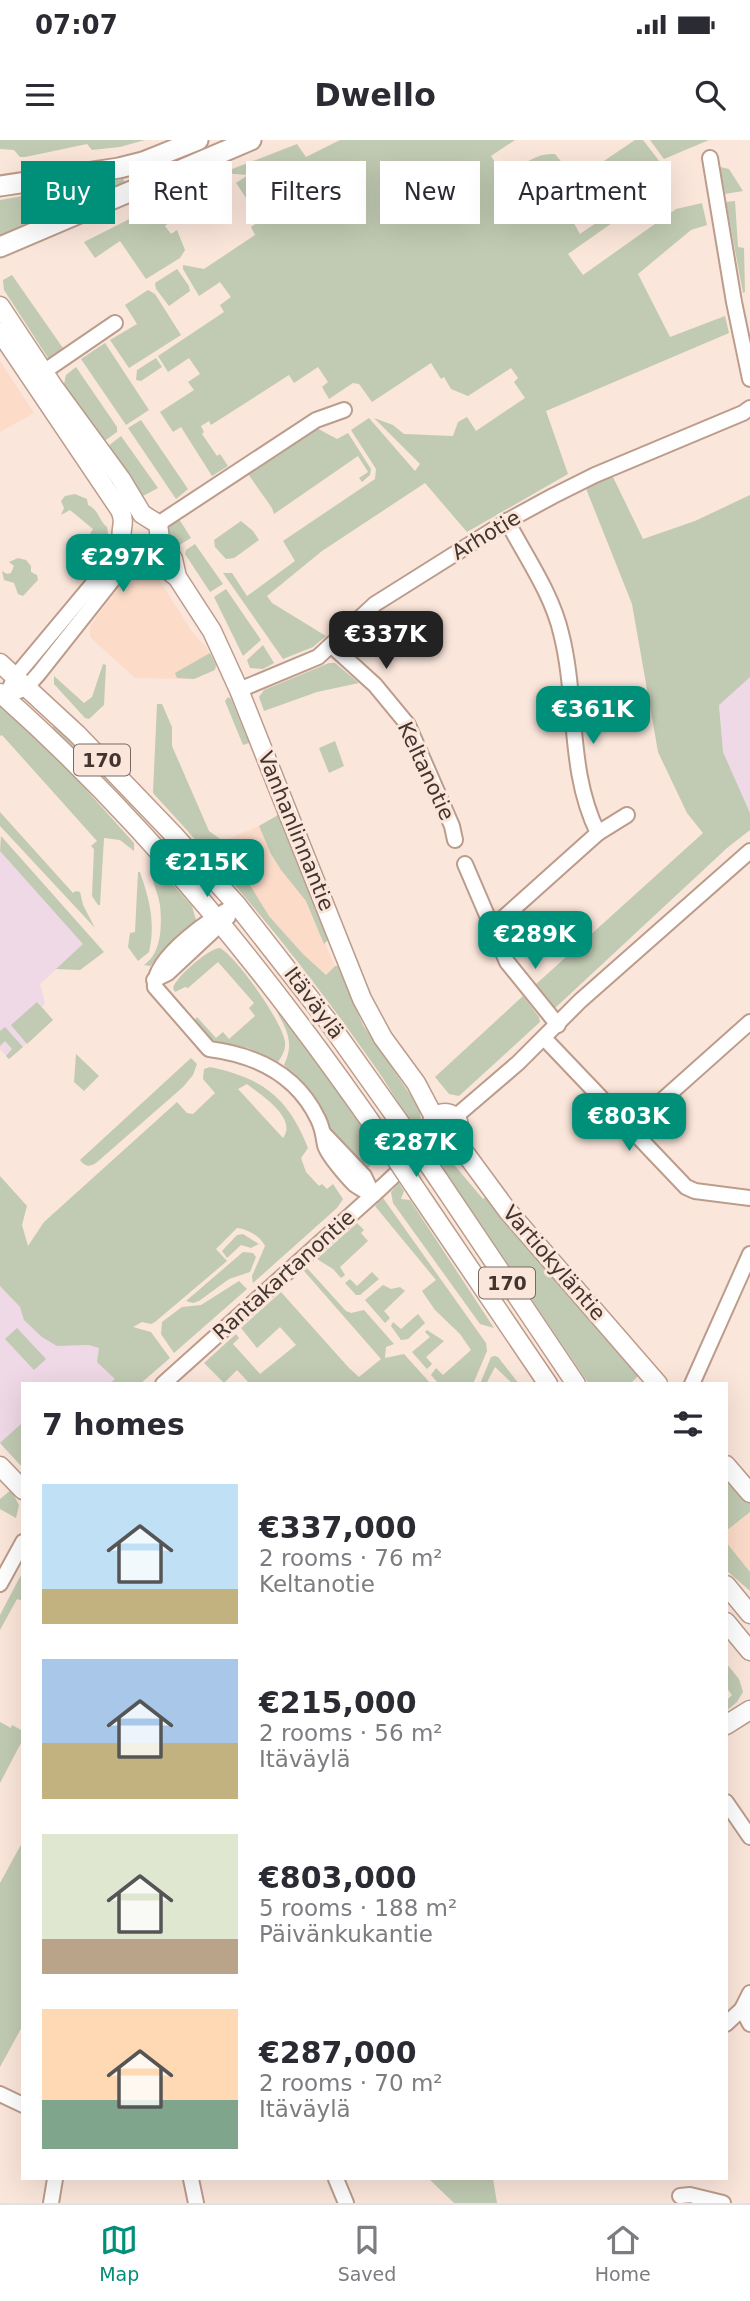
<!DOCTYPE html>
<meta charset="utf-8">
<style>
body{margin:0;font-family:"DejaVu Sans",sans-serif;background:#f2f2f3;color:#2b2b33;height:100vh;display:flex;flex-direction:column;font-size:26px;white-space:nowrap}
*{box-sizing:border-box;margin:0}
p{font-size:23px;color:#7c7c81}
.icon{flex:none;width:38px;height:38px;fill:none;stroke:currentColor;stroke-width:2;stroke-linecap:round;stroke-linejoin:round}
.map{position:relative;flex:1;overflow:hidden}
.details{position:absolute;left:21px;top:1242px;width:707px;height:798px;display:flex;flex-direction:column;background:#fff;border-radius:0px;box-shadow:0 7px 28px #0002}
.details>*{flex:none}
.hud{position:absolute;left:21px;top:21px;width:709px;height:63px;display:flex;gap:14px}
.price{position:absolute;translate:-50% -60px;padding:0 16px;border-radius:14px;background:#00907a;color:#fff;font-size:23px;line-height:46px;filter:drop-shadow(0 2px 4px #0008)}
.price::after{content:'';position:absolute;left:50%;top:42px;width:21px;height:16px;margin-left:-10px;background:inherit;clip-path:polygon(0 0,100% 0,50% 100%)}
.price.active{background:#222;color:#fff}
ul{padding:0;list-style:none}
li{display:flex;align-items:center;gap:21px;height:175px;padding:0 21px}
li span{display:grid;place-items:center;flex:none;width:196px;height:140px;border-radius:0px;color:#555}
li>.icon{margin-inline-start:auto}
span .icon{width:84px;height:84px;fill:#fffc;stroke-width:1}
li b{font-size:30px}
h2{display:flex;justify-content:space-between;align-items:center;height:84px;padding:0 21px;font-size:30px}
.tag{padding:0 24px;border-radius:0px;background:#fff;box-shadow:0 7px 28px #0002;font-size:24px;line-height:63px}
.tag.active{background:#00907a;color:#fff}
.status{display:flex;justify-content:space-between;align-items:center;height:49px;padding:0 35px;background:#fff;direction:ltr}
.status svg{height:19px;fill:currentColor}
header{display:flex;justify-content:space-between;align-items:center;height:91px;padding:0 21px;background:#fff;font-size:32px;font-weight:700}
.tabs{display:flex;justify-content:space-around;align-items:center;height:98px;border-top:2px solid #e1e1e2;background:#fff;font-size:19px;color:#7c7c81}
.tabs a{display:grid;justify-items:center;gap:4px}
.tabs .active{color:#00907a}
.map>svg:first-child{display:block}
.built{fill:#fcdbc9}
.education{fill:#efd9e7}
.green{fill:#c1cab2;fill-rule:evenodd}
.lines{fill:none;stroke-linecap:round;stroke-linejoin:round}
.minor-casing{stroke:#bc9c8b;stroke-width:18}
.major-casing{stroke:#bc9c8b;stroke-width:21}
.highway-casing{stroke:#bc9c8b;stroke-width:23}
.minor{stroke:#fff;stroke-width:14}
.major{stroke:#fff;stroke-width:18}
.highway{stroke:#fff;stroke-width:19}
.major-bridge-casing{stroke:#bc9c8b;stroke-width:21;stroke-linecap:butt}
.major-bridge{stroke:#fff;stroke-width:18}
.labels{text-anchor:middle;stroke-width:6;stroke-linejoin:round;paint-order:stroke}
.shield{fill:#fbe6db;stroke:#7a6a62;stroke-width:2}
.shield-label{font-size:19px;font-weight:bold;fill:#43352e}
.street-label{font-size:21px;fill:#43352e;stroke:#fbe6db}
</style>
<div class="status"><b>07:07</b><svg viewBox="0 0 49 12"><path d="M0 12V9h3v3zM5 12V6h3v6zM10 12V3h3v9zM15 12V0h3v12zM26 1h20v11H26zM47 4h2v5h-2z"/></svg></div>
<header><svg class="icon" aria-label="menu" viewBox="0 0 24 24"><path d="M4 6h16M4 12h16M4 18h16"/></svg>Dwello<svg class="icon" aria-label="search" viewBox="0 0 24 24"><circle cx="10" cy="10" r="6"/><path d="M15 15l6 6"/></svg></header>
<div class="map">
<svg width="750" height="2063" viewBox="0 0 750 2063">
<rect width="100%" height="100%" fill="#fbe6db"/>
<g class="built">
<path d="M0,221L34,273L0,292Z"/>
<path d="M138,430H146L161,443L193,493L206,507L216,525L215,530L194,539L135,538L90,497V486L124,440Z"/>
<path d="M259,686L271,714L281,730L306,761L335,826L326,835L303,814L269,776L223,701Z"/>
<path d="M750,1372V1432L726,1402V1391Z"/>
</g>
<g class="education">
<path d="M750,520V673L723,612L719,565Z"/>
<path d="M0,711L84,804L40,844L45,863L42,867L53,880L9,919L0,909Z"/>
<path d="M0,1146L20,1167L25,1180L57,1206L88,1205L100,1208L125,1244H23V1328L0,1303Z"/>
</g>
<g class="green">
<path d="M0,0H145L120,7L92,10L87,4L25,17H20L14,10L0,9Z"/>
<path d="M340,0H515L491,16L505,37C522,26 534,13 555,14L574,37L595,27L635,0H643L660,22L644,29L654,44L606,74L597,61L571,78L580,94L606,76L612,83L568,114L583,135L676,69L702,63L707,85L691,90L638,134L670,197L725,176L729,193L546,271L568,334L467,392L425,343L322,411L267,456L272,463L326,496L313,507L283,519L223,433H232L247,456L295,421L283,401L375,339L376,329L351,290L369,278L415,331L420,324L374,278L393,285L404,294L453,296L458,282L467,277L476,291L525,258L514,242L518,238L511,228L468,256L451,249L444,237L441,239L431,223L372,262L359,244L353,243L329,259L322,247L328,242L318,227L294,243L289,235L211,285L209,281L201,286L204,292L202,294L217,316L220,314L228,326L212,336L181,287L173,292L160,272L194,250L188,242L200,234L189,218L168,232L158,216L224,172L220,165L231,157L220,142L199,156L183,129V125L204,129L255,95L251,87L261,80L236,43L248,35L222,33L297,4L306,17Z"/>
<path d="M650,0H709L664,19Z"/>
<path d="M720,27L729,29L743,51L725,54Z"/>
<path d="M123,39L126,44L0,96V60Z"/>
<path d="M735,61L738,107L744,108L745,152L743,153L726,62Z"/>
<path d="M161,63L171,81L165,86L171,94L177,90L185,110L180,118L146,139L120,101L95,118L84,102Z"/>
<path d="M177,129L189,146L190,151L169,166L156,149L155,143Z"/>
<path d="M12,135L65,211L50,221L4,150L3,140Z"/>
<path d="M148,150L155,154L181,195L129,228L110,200L137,184L125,165Z"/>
<path d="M105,203L149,270L126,285L81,219Z"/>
<path d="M156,218L162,227L141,241L136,240L137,230Z"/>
<path d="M76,227L117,287V292L103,302L64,244L66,235Z"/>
<path d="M141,280L188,349L176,359L128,288Z"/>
<path d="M313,286L337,299L348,293L371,329L370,335L362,342L359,338L368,332L358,316L274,374L272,368L246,331Z"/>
<path d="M121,296L158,348L141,357L107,307Z"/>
<path d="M612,335L643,399L695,381L750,355V537L719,565L723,612L750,673V690L727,708L554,869L534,846L703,693L687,673L658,612L632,464L585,346Z"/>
<path d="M75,354L87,359L88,365C99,370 99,381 107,387L108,394L105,399L107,406L105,411H98L87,405L86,400L93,389L70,370L61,375L64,368L61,361L65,356Z"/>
<path d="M179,379L191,398L171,410L167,389Z"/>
<path d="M241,381L253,391L259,400L234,418L226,419L215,407L214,400Z"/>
<path d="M195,404L223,444L210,452L185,414L186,410Z"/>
<path d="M18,418L26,420L31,426V432L37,435L38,440L23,456L18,454L14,443L4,440L2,431L7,434L11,433L14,426L9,422Z"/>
<path d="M226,449L261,500L243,516L214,457Z"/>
<path d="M263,505L274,523L263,529L250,528L247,520Z"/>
<path d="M210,513L216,525L215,530L194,539L177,538L175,533Z"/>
<path d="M329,523H335L359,543L317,552L264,571L259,557L264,550Z"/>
<path d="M103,524L106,525L104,565L89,579L85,578L54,544V536L84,563L92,557Z"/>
<path d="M228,557L231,559L249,603L243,605L225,561Z"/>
<path d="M0,563L47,606L134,703V711L120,700L104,698L100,765H98L92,756L94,709L91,706L97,701L2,595L0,596Z"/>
<path d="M157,564H162L172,587V606L209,691L223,701L269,776L303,814L326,835L335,826H338L363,885L420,969L421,985L417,992C402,970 389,946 373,924C307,829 232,738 153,653Z"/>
<path d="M56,583L104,630L98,637L50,590Z"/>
<path d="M335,601L344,626L329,633L319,608Z"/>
<path d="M0,672L73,753L76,751L80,752L83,765L95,788L0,686Z"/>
<path d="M278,675L328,800L324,804L306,761L281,730L271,714L259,686Z"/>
<path d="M1,696L104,812L80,830L56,829L83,804L0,711Z"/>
<path d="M152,722L192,766L196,780L190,792L150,826L144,825C162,813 162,785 160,765C158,750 148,736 152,722Z"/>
<path d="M138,732H140C149,758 156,784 149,812L138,821L128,807L130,793L135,792Z"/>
<path d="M220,808C237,817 283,883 285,902C286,910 282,916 278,922L248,908L210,900L194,881L197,877L216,898L223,892L229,899L255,876L249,868L254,863L218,822L188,848L185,847L175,852L173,848C176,837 209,808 220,808Z"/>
<path d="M523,856L539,877L540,882L459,956L449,954L435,937Z"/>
<path d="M37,862L53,880L27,904L11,885Z"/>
<path d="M282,869L359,980L381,1017L364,1031L332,995L326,978L313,955L284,925C294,904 288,892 277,872Z"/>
<path d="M5,887L23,907L9,919L6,916L12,909L5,901L0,906V891Z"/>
<path d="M76,914L99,936L84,951L74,942Z"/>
<path d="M191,918L197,924L193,935L183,947L96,1023C89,1027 85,1027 80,1020Z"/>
<path d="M210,927C262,938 288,957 308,1008L301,1018L306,1032L319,1046L322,1044L327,1049L333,1044L343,1059L337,1068L253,1143L252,1136L265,1106C260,1096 248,1089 237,1088L216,1109L227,1121L155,1182L151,1184L142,1182L133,1187L151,1192L170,1218L140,1244H109L115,1239L97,1222L99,1208L88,1205L57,1206L42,1197L24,1180L20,1167L0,1146V1036L27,1066L22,1085L28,1106L44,1082L177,962L187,973L193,974L215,953L203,939L204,929ZM247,944C261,955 298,978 283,998L238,949Z"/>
<path d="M439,1019L450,1020L483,1059L487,1056L640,1234L630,1244H589L446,1033Z"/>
<path d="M399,1043L404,1051L401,1059L410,1060L494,1188L480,1184L393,1063L391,1052Z"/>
<path d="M383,1058L486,1203L487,1211L473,1244H439L431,1235L436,1228L443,1235L471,1210L460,1194L435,1170L422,1151L436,1140L375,1066Z"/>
<path d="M357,1083L364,1090L361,1093L368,1101L340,1127L345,1135L341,1138L333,1129L317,1119Z"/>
<path d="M243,1094L259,1104L251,1108L241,1105L227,1118L222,1111L237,1095Z"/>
<path d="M243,1112L253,1113L256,1117L250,1132L229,1139L199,1161L193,1163L186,1161Z"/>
<path d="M307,1128L346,1171L351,1173L364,1170L394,1204L386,1207L385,1218L404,1214L431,1244H250L237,1230L224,1243L204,1223L236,1194L239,1198L233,1204L260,1234L296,1205L280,1187L257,1208L241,1188L281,1152L349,1228L359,1237L381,1219L304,1131Z"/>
<path d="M372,1132L379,1139L360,1155H356L345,1143L350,1139L357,1146Z"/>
<path d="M239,1141L247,1149L174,1213L161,1194L162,1182L182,1167L201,1165Z"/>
<path d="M383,1145L391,1149L400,1147L405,1151L384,1171L390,1178L385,1183L365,1160Z"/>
<path d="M418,1174L425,1183L408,1199L401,1200L391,1186L393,1182L401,1189Z"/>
<path d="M17,1188L46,1219L34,1230L5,1199Z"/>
<path d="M427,1190L444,1201L426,1217L432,1224L427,1229L412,1212L430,1197L425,1192Z"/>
<path d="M495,1216L498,1217L519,1244H513L495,1227L486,1244H480L491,1217Z"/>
<path d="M21,1284L23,1286V1328L0,1303Z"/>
<path d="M726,1334L750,1362V1372L726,1391Z"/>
<path d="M11,1350L19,1365L16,1378L0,1369V1359Z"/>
<path d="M726,1402L750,1432V1451L726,1430Z"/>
<path d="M23,1431V1461L17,1459L0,1490V1475Z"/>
<path d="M726,1523L739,1539L743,1552L737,1562L726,1571V1561L732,1555L726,1547Z"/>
<path d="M0,1582L11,1588L12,1585L21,1590L23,1599L0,1643Z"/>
<path d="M23,1701V1885L0,1927V1743Z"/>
<path d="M429,2039H493L497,2063H454Z"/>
</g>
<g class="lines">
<g class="minor-casing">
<g id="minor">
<path d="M710,18L734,162L750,239"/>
<path d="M36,237L115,183"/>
<path d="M158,384L316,280L344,270"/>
<path d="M331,505L375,545L408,585L452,686L455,700"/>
<path d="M239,550L318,517L375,464L507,381L553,356L595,335L743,273L750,268"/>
<path d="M19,551L27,547L40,532L134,413"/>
<path d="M5,558L15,537L116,416L122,401"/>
<path d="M598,693L627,675"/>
<path d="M465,724L507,822L558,885"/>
<path d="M237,765C213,776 152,818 155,847L209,909C256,915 297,935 318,979C323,989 323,995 325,1005C326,1013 348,1038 354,1044C359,1048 367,1052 373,1055"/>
<path d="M492,788L598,693C567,631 578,559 561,493C552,454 526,417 507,381"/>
<path d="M154,840L168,833L228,777"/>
<path d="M544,898L686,1047L695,1051L750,1058"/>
<path d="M455,977L518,923L580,861L750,711"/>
<path d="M630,989L750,882"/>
<path d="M324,994L364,1036L373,1055"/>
<path d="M163,1244L383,1046L435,997"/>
<path d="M692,1244L750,1114"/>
<path d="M0,1444L23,1402"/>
<path d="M726,1662L750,1697"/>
<path d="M742,1869L750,1884"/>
<path d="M726,1884L742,1869L750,1853"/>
<path d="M0,1954L23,1965"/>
<path d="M191,2039L196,2063"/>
<path d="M336,2039L346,2063"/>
<path d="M680,2056L690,2055L723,2063"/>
<path d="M51,2063L55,2039"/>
</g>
</g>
<g class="major-casing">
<g id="major">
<path d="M0,166L53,246L121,339L142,374L158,384L160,399L173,419L177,437L212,491L239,550L362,859L383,898L416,943L435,979"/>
<path d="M0,192L120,370C127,385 118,390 123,402C128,413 136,411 146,414C158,417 166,431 177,437"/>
<path d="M0,523L77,594L174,695L237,765L327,880L403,987"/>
<path d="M0,553C148,684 272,839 384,1001"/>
<circle cx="445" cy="987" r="14"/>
<path d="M454,998L507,1070L658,1244"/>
<path d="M439,1040L576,1244"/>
<path d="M420,1055L548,1244"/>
<path d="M726,1325L750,1353"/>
<path d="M0,1326L23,1350"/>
<path d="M726,1445L750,1474"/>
<path d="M726,1482L750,1511"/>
<path d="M726,1585L750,1570"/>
</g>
</g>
<g class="highway-casing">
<g id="highway">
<path d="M0,46L119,28L143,22L198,0"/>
<path d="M0,107L251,0"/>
</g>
</g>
<use href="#minor" class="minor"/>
<use href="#major" class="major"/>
<use href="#highway" class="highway"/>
<g class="major-bridge-casing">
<g id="major-bridge">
<path d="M403,987L439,1040"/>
<path d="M384,1001L420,1055"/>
</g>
</g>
<use href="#major-bridge" class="major-bridge"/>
</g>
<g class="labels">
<g class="shield">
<rect x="74" y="604.5" width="56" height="31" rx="5"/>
<rect x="479" y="1127.5" width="56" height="31" rx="5"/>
</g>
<g class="shield-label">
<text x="102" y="627">170</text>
<text x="507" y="1150">170</text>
</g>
<g class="street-label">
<text transform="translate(486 395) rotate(-31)" y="7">Arhotie</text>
<text transform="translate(426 631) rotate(65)" y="7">Keltanotie</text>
<text transform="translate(296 691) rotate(68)" y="7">Vanhanlinnantie</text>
<text transform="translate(314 863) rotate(53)" y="7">Itäväylä</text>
<text transform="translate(554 1123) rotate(49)" y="7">Vartiokyläntie</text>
<text transform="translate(284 1135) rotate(-42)" y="7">Rantakartanontie</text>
</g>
</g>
</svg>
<b class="price" style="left:123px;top:454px">€297K</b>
<b class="price active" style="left:386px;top:531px">€337K</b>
<b class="price" style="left:593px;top:606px">€361K</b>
<b class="price" style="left:207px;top:759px">€215K</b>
<b class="price" style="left:535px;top:831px">€289K</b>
<b class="price" style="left:629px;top:1013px">€803K</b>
<b class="price" style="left:416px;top:1039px">€287K</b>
<div class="hud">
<a class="tag active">Buy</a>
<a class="tag">Rent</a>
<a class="tag">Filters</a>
<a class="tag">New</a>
<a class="tag">Apartment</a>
</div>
<section class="details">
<h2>7 homes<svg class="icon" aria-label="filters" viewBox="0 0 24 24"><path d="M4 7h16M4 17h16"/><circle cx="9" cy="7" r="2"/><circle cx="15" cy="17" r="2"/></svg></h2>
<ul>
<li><span style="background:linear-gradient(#bfe0f5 75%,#c2b280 0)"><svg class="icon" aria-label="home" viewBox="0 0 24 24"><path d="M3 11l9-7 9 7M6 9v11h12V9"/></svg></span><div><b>€337,000</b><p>2 rooms · 76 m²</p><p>Keltanotie</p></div></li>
<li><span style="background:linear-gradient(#a9c7e8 60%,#c2b280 0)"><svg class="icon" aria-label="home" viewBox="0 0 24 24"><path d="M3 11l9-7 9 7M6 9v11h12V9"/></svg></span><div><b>€215,000</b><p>2 rooms · 56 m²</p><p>Itäväylä</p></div></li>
<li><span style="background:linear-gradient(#dfe7d0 75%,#b9a48a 0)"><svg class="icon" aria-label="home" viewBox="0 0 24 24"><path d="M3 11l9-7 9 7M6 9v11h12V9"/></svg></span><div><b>€803,000</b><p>5 rooms · 188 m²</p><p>Päivänkukantie</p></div></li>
<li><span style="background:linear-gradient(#ffd9b3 65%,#7fa58c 0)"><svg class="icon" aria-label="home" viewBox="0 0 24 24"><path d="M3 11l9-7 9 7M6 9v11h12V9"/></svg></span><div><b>€287,000</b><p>2 rooms · 70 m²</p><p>Itäväylä</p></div></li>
</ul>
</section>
</div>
<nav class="tabs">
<a class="active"><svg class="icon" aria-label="map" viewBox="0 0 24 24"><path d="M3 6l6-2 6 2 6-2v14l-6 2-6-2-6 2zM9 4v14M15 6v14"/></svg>Map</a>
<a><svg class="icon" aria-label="saved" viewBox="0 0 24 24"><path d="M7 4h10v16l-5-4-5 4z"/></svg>Saved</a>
<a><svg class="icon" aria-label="home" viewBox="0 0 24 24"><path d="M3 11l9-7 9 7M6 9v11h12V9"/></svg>Home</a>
</nav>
